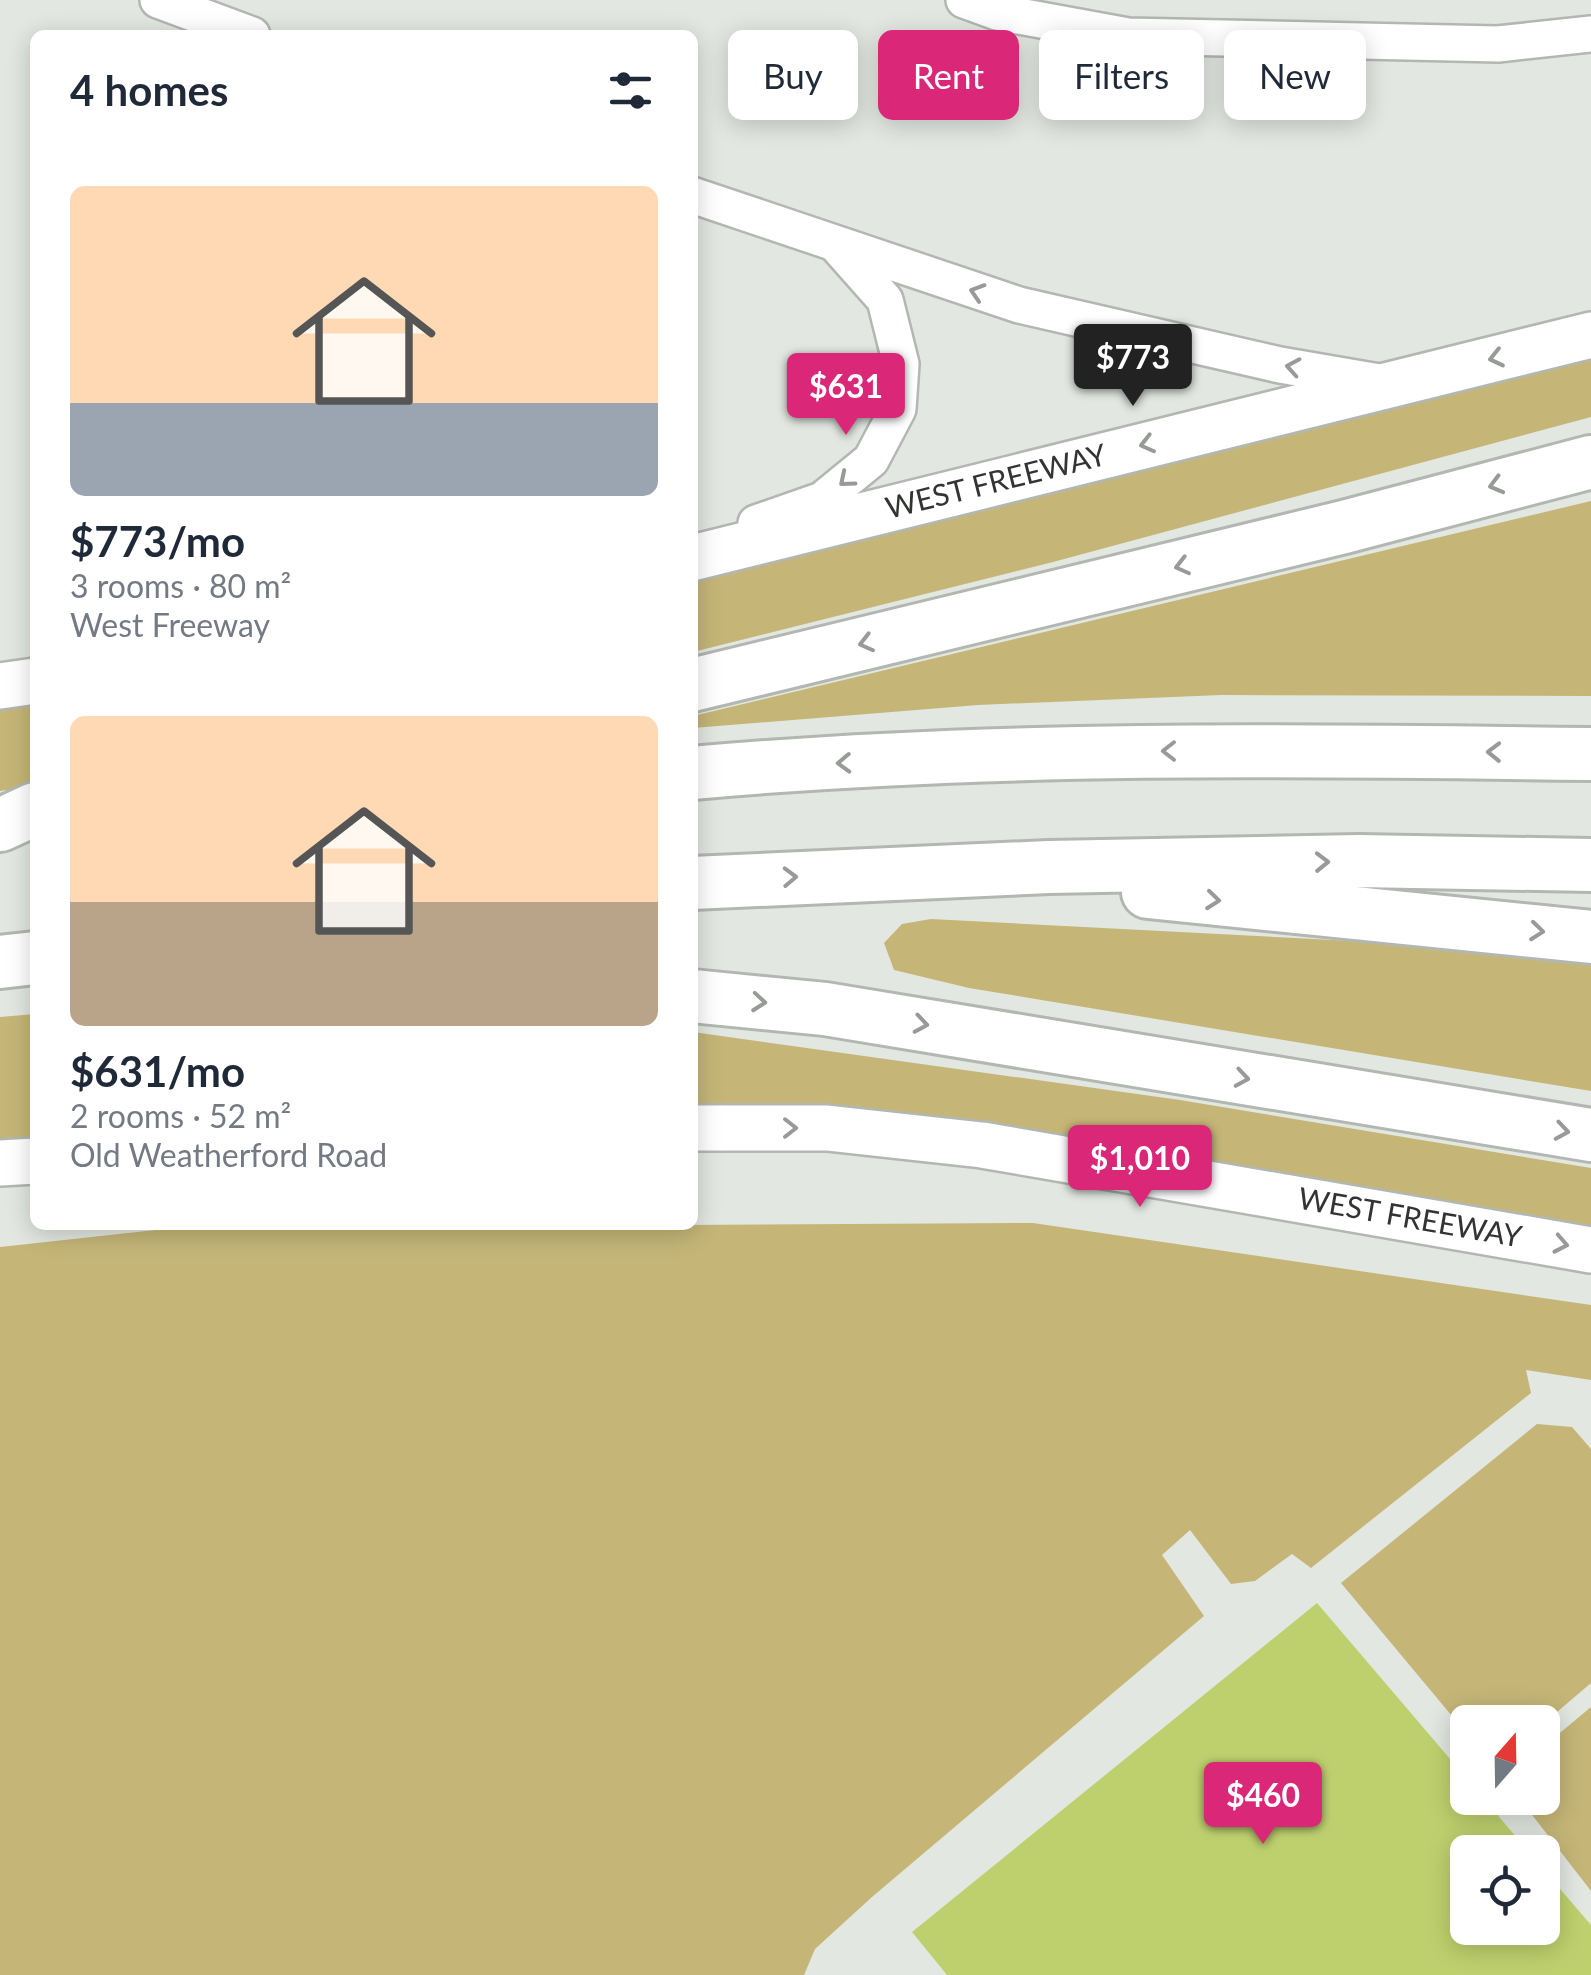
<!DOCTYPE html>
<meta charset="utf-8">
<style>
body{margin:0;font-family:Lato,sans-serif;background:#f2f2f3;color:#1f2937;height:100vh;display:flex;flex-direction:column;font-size:38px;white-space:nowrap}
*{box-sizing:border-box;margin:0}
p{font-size:32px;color:#747a83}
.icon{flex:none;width:55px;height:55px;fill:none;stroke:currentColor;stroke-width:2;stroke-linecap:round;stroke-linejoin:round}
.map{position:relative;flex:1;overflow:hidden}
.sheet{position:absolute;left:30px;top:30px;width:668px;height:1200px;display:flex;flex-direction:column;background:#fff;border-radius:15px;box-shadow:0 5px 25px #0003}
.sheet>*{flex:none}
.guide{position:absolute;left:728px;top:30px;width:712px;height:90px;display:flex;gap:20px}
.needle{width:65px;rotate:20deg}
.tools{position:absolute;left:1450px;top:1705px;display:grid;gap:20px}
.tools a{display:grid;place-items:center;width:110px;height:110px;border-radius:15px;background:#fff;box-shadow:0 5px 25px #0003;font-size:50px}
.price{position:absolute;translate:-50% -85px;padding:0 22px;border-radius:10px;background:#db2777;color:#fff;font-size:32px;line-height:65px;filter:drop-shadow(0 2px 5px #0008)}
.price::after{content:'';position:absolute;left:50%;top:60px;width:30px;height:22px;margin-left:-15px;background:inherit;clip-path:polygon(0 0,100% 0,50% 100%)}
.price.selected{background:#222;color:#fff}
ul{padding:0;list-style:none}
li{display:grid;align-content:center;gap:20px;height:530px;padding:0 40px}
li span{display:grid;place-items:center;height:310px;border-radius:15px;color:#555}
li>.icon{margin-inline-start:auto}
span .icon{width:180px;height:180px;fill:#fffc;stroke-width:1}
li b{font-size:42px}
h2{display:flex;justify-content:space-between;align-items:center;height:120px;padding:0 40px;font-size:42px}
.tag{padding:0 35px;border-radius:15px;background:#fff;box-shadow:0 5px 25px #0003;font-size:35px;line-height:90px}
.tag.selected{background:#db2777;color:#fff}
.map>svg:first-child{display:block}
.green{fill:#c5b677}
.building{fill:#bed06e}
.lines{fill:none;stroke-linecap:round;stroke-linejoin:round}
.minor-casing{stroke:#b3b7b2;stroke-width:40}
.major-casing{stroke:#b3b7b2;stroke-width:50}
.highway-casing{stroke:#b3b7b2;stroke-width:58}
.minor{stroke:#fff;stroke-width:35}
.major{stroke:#fff;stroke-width:45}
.highway{stroke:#fff;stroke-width:52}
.oneway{stroke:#989a98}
.labels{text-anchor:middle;stroke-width:9;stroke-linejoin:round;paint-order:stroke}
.street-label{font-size:30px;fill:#323432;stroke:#fff}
</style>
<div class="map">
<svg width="1591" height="1975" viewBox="0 0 1591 1975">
<rect width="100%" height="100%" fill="#e2e7e1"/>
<g class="green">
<path d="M1591,360V417L1053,562L693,652L692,581Z"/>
<path d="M1591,501V696L1221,695L978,705L693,728V716Z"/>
<path d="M35,700V786L0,791V706Z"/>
<path d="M931,919L1450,946L1591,960V1091L969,988L894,970L884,943L902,924Z"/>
<path d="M35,1014V1137L0,1139V1017Z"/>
<path d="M693,1032L1180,1100L1591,1168V1229L693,1111Z"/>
<path d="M1033,1223L1591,1305V1380L1526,1370L1531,1393L1311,1568L1292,1554L1255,1581L1231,1584L1190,1530L1162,1555L1204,1616L872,1897L815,1949L804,1975H0V1247L174,1228Z"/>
<path d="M1537,1424L1572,1427L1591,1449V1683L1543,1724L1468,1722L1467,1734L1341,1583Z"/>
<path d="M1591,1707V1891L1519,1798H1542L1543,1747Z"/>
</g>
<path class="building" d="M1317,1603L1468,1780V1798H1483L1529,1852H1468V1928H1542V1868L1591,1925V1975H947L912,1932Z"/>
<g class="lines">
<g class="minor-casing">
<g id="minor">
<path d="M158,0L252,35"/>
<path d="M964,0L997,12L1128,36L1498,44L1591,34"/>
<path d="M692,195L1019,305L1280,365L1385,383"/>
<path d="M756,523L822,500L871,460L898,409L901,364L885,300L838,247"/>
</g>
</g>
<g class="major-casing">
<g id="major">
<path d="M692,558L1591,335"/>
<path d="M0,686L35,681"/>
<path d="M692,1128H827L982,1145L1591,1250"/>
<path d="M0,1163L35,1161"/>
</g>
</g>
<g class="highway-casing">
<g id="highway">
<path d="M692,685L1344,527L1591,462"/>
<path d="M692,773C991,746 1292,750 1591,754"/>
<path d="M0,825L35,809"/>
<path d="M692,883L1049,867L1358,861L1591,865"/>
<path d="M1148,892L1591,937"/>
<path d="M0,962L35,958"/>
<path d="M692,996L825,1009L1591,1135"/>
</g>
</g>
<use href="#minor" class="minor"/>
<use href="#major" class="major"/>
<use href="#highway" class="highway"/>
</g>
<defs><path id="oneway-chevron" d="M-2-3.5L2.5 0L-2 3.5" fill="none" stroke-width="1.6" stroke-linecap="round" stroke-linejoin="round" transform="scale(2.5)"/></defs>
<g class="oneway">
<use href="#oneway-chevron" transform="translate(977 292) rotate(-162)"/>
<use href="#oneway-chevron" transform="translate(1496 358) rotate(167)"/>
<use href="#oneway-chevron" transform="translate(1293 367) rotate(-170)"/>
<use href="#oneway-chevron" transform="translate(1147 444) rotate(166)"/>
<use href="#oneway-chevron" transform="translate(846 480) rotate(140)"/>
<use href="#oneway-chevron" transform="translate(1496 485) rotate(165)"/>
<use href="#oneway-chevron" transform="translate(1182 566) rotate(166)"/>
<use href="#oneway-chevron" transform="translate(866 643) rotate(166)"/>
<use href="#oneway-chevron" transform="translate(1169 751) rotate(-180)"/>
<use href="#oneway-chevron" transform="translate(1494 752) rotate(-179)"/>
<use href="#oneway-chevron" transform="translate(844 763) rotate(178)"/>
<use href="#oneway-chevron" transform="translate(1322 862) rotate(-1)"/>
<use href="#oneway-chevron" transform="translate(790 877) rotate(-2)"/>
<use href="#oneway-chevron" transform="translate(1213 900) rotate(6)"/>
<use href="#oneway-chevron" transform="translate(1537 931) rotate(6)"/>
<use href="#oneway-chevron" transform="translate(759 1002) rotate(5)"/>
<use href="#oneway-chevron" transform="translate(921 1024) rotate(9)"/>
<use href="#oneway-chevron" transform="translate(1242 1078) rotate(9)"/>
<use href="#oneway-chevron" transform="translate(790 1128)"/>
<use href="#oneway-chevron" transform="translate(1562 1131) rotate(9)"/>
<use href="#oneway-chevron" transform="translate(1561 1244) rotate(11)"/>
</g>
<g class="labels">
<g class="street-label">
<text transform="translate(996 482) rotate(-14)" y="10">WEST FREEWAY</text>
<text transform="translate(1410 1218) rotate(10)" y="10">WEST FREEWAY</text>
</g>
</g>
</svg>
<div class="tools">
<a><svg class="needle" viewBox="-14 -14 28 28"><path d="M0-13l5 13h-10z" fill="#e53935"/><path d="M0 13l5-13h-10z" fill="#747a83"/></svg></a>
<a><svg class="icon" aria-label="locate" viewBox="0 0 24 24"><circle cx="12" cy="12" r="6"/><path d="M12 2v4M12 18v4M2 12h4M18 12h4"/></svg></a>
</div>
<b class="price selected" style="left:1133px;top:409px">$773</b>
<b class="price" style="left:846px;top:438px">$631</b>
<b class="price" style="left:1140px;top:1210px">$1,010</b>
<b class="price" style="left:1263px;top:1847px">$460</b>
<div class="guide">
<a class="tag">Buy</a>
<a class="tag selected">Rent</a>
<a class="tag">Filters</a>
<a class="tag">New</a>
</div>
<section class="sheet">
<h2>4 homes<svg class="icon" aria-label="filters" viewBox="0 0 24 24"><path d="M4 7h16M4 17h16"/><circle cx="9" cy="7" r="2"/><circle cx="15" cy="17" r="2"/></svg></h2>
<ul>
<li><span style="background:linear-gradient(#ffd9b3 70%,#9aa5b1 0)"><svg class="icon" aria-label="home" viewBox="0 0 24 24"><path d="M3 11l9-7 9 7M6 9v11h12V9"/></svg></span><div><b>$773/mo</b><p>3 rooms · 80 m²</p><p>West Freeway</p></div></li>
<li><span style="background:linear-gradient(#ffd9b3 60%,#b9a48a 0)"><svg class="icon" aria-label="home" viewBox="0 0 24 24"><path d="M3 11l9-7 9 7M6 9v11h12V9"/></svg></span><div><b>$631/mo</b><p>2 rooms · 52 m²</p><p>Old Weatherford Road</p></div></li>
</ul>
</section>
</div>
